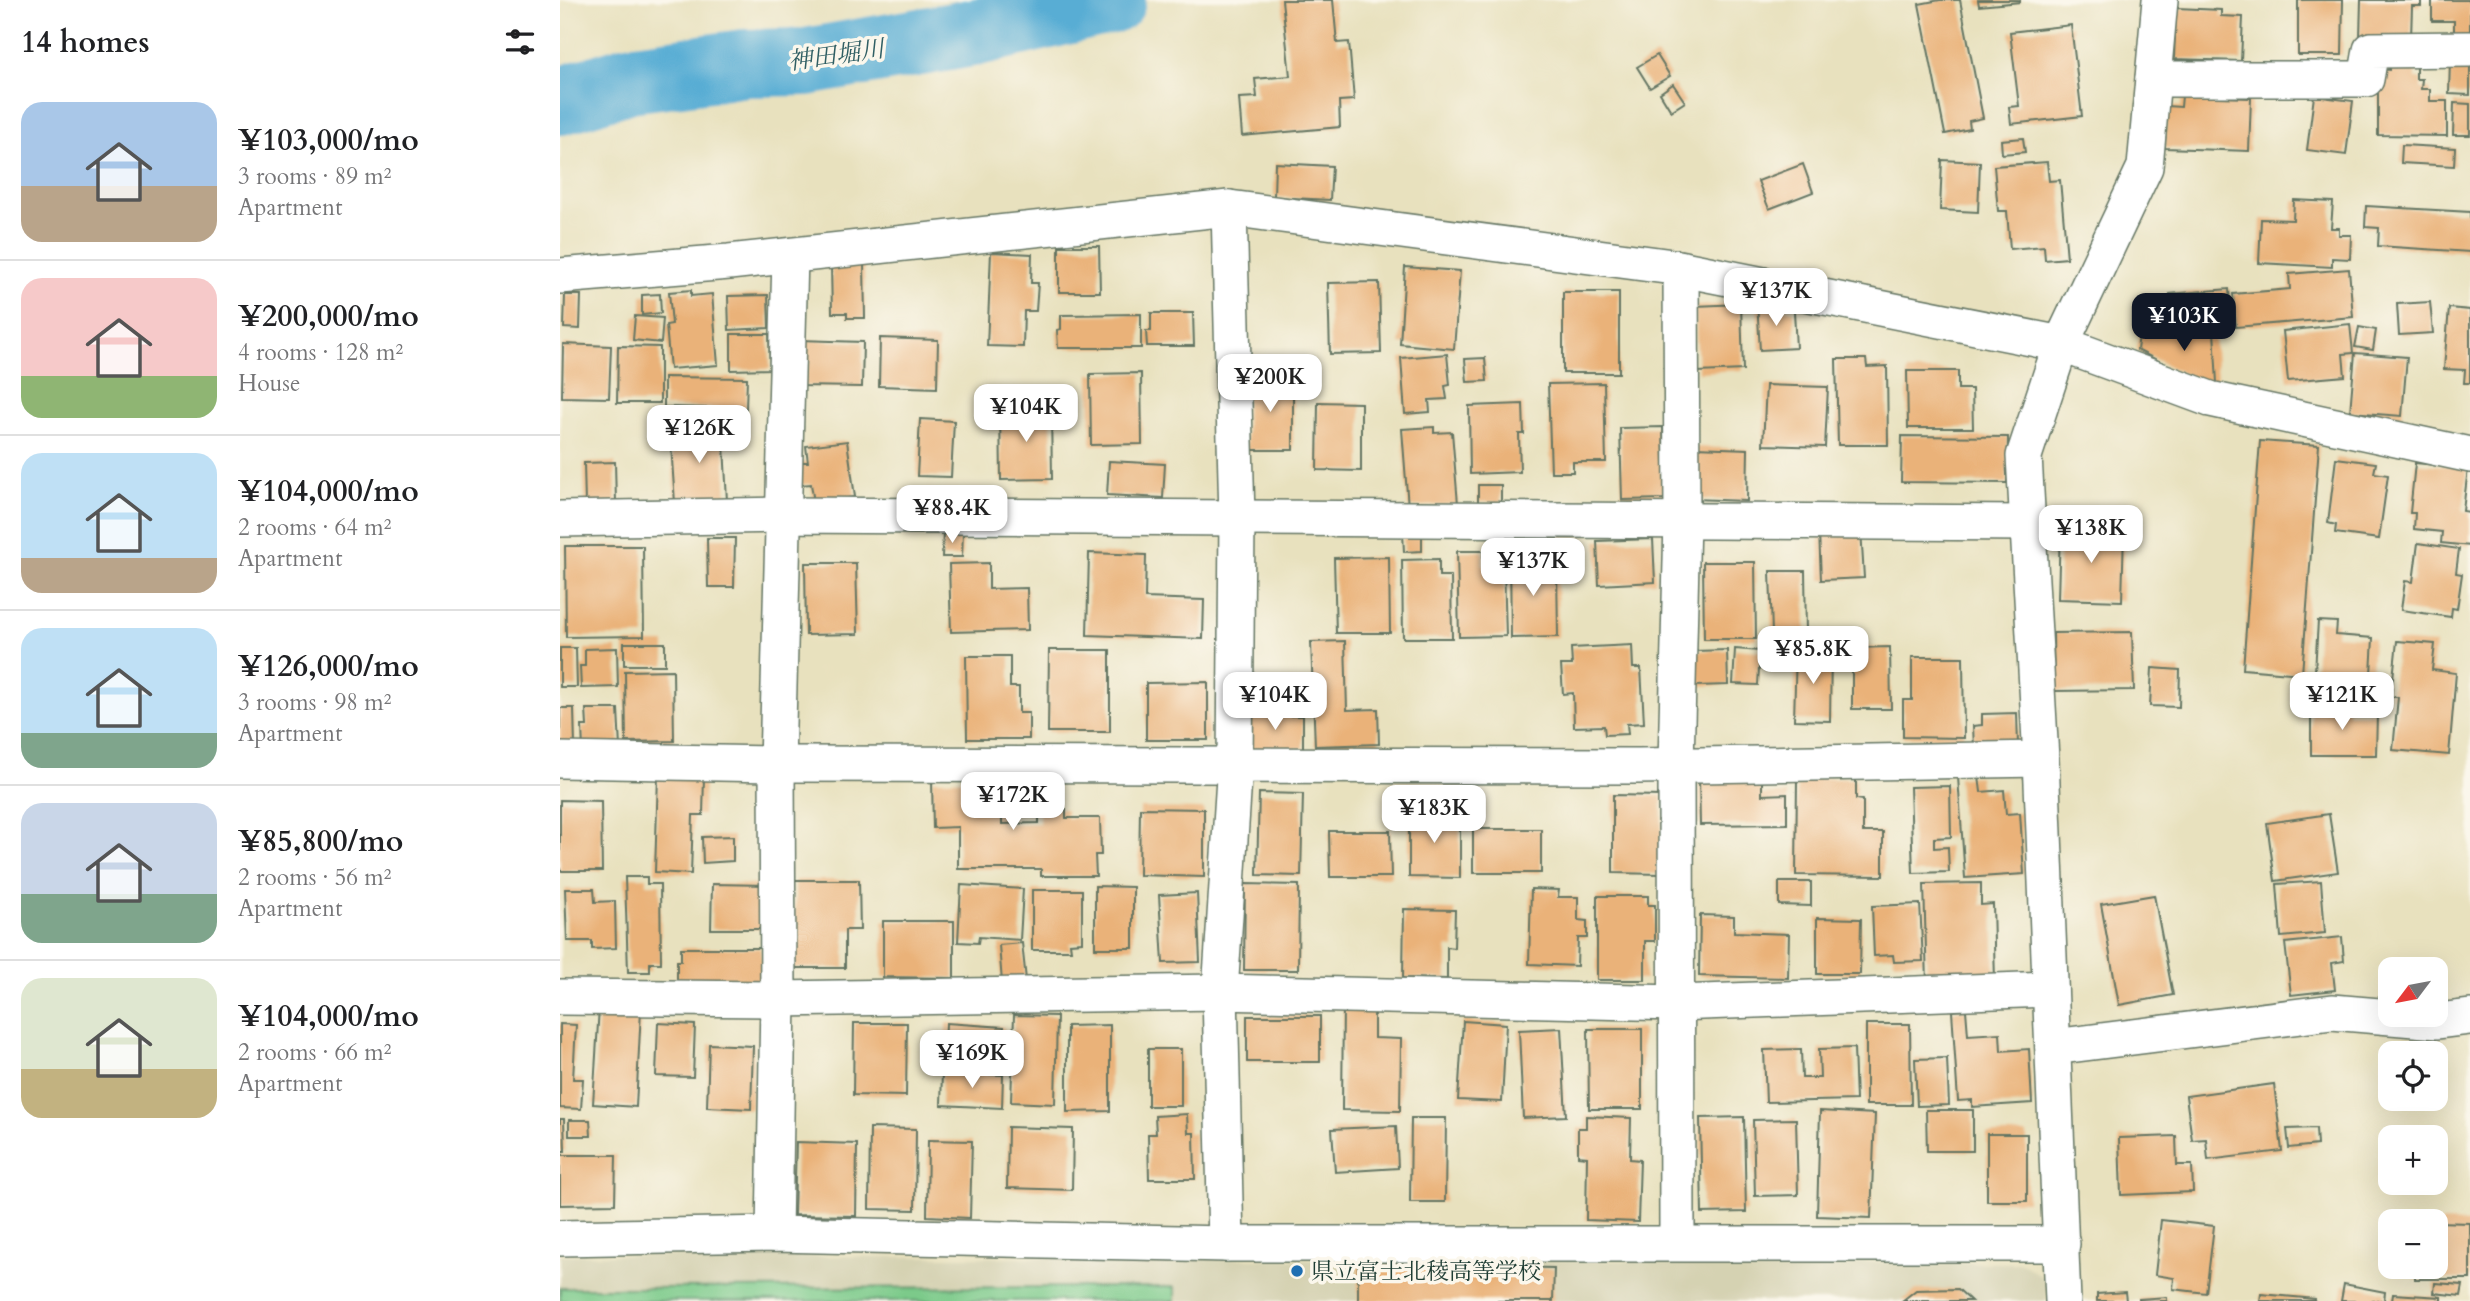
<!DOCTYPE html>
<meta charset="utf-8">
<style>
body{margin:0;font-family:Cardo,"Noto Serif JP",serif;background:#f6f6f6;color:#202124;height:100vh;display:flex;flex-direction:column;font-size:26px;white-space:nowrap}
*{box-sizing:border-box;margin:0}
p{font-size:23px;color:#757577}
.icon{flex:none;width:38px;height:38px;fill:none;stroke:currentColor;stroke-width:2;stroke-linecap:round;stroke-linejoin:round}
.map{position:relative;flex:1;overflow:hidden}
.panel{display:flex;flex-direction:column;background:#fff;width:560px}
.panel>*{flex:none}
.needle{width:46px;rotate:238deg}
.tools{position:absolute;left:1818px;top:957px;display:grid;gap:14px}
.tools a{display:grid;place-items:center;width:70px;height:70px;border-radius:14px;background:#fff;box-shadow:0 7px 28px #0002;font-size:35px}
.price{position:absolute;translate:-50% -60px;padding:0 16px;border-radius:14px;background:#fff;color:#222;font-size:23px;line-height:46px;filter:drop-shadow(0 2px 4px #0008)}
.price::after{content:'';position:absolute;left:50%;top:42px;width:21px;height:16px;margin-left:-10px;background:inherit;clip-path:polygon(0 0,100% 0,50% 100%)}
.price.on{background:#111827;color:#fff}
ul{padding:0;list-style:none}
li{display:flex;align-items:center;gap:21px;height:175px;padding:0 21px}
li+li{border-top:2px solid #e0e0e0}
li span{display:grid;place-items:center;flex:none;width:196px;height:140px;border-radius:21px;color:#555}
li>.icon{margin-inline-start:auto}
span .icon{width:84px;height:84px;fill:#fffc;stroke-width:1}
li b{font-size:30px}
h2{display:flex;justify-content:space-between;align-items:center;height:84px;padding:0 21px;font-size:30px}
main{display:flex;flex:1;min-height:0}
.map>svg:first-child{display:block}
.built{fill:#d5d2b2}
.green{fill:#7cca8a;stroke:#4e845f;stroke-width:2}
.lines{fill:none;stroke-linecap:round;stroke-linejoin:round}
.river{stroke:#58add4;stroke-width:68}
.building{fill:#eab279}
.street-casing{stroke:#657664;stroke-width:38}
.street{stroke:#fff;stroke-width:35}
.poi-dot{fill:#1f6fb2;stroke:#fbf7ec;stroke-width:2.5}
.labels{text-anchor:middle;stroke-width:7;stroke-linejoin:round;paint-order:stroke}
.poi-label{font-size:23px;fill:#1f3d34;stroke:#fbf7ec;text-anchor:start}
.water-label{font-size:24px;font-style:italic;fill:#305f64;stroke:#fbf7ec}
</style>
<main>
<section class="panel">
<h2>14 homes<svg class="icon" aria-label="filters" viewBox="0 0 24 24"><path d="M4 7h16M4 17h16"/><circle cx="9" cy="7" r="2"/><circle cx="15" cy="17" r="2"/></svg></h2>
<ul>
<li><span style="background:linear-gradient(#a9c7e8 60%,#b9a48a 0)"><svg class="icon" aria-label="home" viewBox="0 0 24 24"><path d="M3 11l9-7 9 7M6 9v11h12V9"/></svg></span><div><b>¥103,000/mo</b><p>3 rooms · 89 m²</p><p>Apartment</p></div></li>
<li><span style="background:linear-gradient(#f6c9c9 70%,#8fb573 0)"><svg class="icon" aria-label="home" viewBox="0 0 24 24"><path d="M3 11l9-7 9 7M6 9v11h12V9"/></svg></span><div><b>¥200,000/mo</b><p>4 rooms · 128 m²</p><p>House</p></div></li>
<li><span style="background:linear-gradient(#bfe0f5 75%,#b9a48a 0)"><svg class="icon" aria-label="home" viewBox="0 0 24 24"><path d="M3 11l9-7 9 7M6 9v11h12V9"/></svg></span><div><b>¥104,000/mo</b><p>2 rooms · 64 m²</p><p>Apartment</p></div></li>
<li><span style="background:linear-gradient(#bfe0f5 75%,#7fa58c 0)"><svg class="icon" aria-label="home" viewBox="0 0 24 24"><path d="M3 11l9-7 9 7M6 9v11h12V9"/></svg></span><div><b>¥126,000/mo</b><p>3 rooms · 98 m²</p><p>Apartment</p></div></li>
<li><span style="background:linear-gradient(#c9d6e8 65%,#7fa58c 0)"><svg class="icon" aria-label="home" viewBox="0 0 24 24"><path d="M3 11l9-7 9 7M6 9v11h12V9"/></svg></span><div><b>¥85,800/mo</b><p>2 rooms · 56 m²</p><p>Apartment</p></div></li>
<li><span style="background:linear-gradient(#dfe7d0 65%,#c2b280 0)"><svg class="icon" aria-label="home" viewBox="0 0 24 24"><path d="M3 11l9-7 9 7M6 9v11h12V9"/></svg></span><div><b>¥104,000/mo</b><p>2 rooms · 66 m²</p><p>Apartment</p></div></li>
</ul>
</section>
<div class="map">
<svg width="1910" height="1301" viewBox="0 0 1910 1301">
<rect width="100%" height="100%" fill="#fbf7ec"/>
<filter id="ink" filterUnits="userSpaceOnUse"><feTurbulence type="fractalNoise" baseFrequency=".0143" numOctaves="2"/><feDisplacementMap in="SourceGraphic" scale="14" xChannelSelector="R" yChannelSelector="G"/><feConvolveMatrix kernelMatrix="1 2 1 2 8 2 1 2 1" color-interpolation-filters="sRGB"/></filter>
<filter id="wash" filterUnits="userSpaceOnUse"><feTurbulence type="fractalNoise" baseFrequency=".00686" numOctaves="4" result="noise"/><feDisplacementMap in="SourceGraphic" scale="28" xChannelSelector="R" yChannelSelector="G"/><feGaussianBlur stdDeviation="1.57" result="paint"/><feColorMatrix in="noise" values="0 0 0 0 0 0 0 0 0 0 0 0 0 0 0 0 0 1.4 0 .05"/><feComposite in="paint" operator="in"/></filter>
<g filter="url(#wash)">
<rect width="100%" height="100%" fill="#e8e1be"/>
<path class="built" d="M0,1255L1462,1263L1486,1280V1301H0Z"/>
<path class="green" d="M615,1287V1301H0V1288Z"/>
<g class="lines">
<path class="river" d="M0,101L69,79L185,63L246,62L417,32L552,0"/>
</g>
<g id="blocks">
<g class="building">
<path d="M722,0H773L777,43L789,42L794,100L779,101L780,127L682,136L679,98L697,97L695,79L730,76Z"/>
<path d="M1380,0H1400L1423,118L1409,121L1410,129L1385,134L1359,4Z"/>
<path d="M1418,0H1460V2L1419,6Z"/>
<path d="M1738,0H1783L1782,55H1738Z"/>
<path d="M1801,0H1861V6H1852L1851,39L1800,38Z"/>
<path d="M1872,0H1910V39H1894V21H1872Z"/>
<path d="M1616,8L1661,10V16L1683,17L1681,61L1614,59Z"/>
<path d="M1511,25L1522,116L1451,124L1449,107L1459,106L1450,32Z"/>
<path d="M1097,55L1110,76L1090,88L1077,67Z"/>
<path d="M1829,60H1856V79H1862L1861,89H1870V101H1887V136L1818,135V69L1829,70Z"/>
<path d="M1890,60L1910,61V95L1889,94Z"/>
<path d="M1113,84L1125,102L1111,111L1100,93Z"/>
<path d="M1622,96L1691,98L1689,151L1605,148L1606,106L1621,107Z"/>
<path d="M1754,96L1793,101L1786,155L1747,150Z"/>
<path d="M1894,103L1910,104V135H1893Z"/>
<path d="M1463,138L1465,152L1442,154L1441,140Z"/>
<path d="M1842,145L1895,148L1894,166L1841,163Z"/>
<path d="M1382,160L1420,162L1418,212L1380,210Z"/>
<path d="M1487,162L1489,181L1500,180L1507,258L1485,260L1484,246L1450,249L1447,211H1438L1434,166Z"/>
<path d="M715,163L772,166L770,200L714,197Z"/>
<path d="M1243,164L1253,192L1209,209L1198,181Z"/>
<path d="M1734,200L1773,202L1771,228H1779V235H1791L1790,259L1772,258V267L1699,263L1701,219L1733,220Z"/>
<path d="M1806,206L1910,212V252L1818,246L1819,228L1805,227Z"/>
<path d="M499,246H539L540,292H499Z"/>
<path d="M431,252L472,254L471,283H478L476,311H464L463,347L427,346Z"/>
<path d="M271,264H304L305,318H287V313H272Z"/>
<path d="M845,267L900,271L894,349L840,344Z"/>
<path d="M1789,269L1793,317L1676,327L1673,294L1730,289L1729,274Z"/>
<path d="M819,282L821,353L770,354L768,283Z"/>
<path d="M1669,289L1672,325L1576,333L1575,325L1581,324L1579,312L1612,309L1610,294Z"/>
<path d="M131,290V296L152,294L158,365L110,369L106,325L112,324L109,292Z"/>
<rect x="1003" y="292" width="56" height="81"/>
<path d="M100,294L101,313L82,315V295Z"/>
<path d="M5,295H21L20,329L4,328Z"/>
<path d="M208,295L209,328L169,330L168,296Z"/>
<path d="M1197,302L1234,311L1236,348L1200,350Z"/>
<path d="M1870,302L1873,333L1839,335L1837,304Z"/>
<path d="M1181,304L1183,370L1138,372L1135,306Z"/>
<path d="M1889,308L1910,310V383H1904L1905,370L1884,369Z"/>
<path d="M591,313H633L634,346H587L586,331H591Z"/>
<path d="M581,314V348H498L497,330L501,329V315Z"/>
<path d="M75,316L103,318L101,343L73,340Z"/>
<path d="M1790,324L1793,353L1783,354L1785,376L1728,381L1723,331Z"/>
<path d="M1799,327L1816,330L1813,350L1795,347Z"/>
<path d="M1654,331L1657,383L1644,384L1577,350L1579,335Z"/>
<path d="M171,334H209L210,369L171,370Z"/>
<path d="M320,338L378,340L377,388L319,386Z"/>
<path d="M239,340L303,342L302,387L239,386Z"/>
<path d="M3,344L51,346L49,398L2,397Z"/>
<path d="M58,346L100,347V403H57Z"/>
<path d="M1795,353L1847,357L1842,416L1790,412Z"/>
<path d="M887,354L890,385L885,386L887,399L869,400L870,412L845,414L841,358Z"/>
<path d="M925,358L927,381L907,382L905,359Z"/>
<path d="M1276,359H1306L1307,367L1327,366L1328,445H1278Z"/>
<path d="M1347,371H1398V389H1412L1413,428H1348Z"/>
<path d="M581,373L582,444L531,445L530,374Z"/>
<path d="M104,377L187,378L186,409L104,407Z"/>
<path d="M733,378V450H686V379Z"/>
<path d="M1044,383L1046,462H1013V472H991L988,384Z"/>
<path d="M1206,385L1268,387L1265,447L1203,445Z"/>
<path d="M758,402L801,403V471L757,470Z"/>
<path d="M963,404L964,434H959L960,472L910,474L909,406Z"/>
<path d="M491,407L492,479L441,480L440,408Z"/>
<path d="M360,419L394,421L391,477L357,476Z"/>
<path d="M163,427L167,501L115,503L110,430Z"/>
<path d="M874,427V433L892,432L898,504L848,507L842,429Z"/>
<path d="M1103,427L1105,499L1062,500L1060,428Z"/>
<path d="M1342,436L1448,437L1447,483L1341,482Z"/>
<path d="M287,441L295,497L254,502L251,484L240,485L238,462H248L246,446Z"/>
<path d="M1700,441L1759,445L1742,674L1683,669Z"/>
<path d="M1135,447L1188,449L1187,501L1133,499Z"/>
<path d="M1776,458L1816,463L1814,473L1828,475L1819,539L1775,533L1776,525L1768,523Z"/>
<path d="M549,461L605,464L603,498L547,495Z"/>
<path d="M55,462L56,503L25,504L24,463Z"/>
<path d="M1855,463L1908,468L1903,511L1910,512V546L1881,543L1882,532L1854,529L1855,513H1850Z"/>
<rect x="918" y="485" width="23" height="17"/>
<path d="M1500,528L1564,531L1562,601L1498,599Z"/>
<path d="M1301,529L1304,578L1261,580L1259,531Z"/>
<path d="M383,532L403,533L402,557H382Z"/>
<path d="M862,532V551L844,552L843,533Z"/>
<path d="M147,538H175L174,587H148Z"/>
<path d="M1093,539L1095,582L1039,585L1037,541Z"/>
<path d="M1858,543L1899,549L1896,573L1902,574L1897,609L1892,608L1891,617L1841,610L1845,581L1853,582Z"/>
<path d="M5,546H83L84,636L6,637Z"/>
<path d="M897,551H923V566H944L946,636L899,637Z"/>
<path d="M975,551L976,567H997L998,637L951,638L950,552Z"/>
<path d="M529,553L586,555L585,598L644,600L643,639L527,635Z"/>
<path d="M829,557L830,633H776L774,558Z"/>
<path d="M879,559V576H891L892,638H843L842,560Z"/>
<path d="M1143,562H1195L1196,639H1144Z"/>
<path d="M245,563H296L298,634L246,635Z"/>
<path d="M429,563V589L467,588L468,630L391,632L389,564Z"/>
<path d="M1210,571H1245L1246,634H1212Z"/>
<path d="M1758,621L1777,622L1776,635L1813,638L1810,692L1754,688Z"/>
<path d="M1572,632L1574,690L1494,691L1493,633Z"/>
<path d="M785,641L787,710L818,709L819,744L755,746L751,642Z"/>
<path d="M1837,641L1875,644L1872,670L1896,673L1889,755L1833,750L1838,697H1831Z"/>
<rect x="64" y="643" width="41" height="22"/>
<path d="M1072,645L1073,668H1081L1084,723L1067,724L1068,734L1045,735L1044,726L1014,727L1013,693L1003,694L1001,665H1012L1011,648Z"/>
<path d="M1330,647L1331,709H1292V648Z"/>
<path d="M0,648H16L17,687H0Z"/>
<path d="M57,648L58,687L21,688L20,666H25V649Z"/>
<path d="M1175,649L1200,651L1198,685L1173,684Z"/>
<path d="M489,650H550V732H488Z"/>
<path d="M1167,650L1168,685L1135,686L1134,651Z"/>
<path d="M1236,650L1271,651L1270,721L1234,720Z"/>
<path d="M406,656H450V687H459V713H469V739H407Z"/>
<path d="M1352,657H1403L1404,738L1343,737V700H1352Z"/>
<path d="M1592,668L1620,670L1619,707L1590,706Z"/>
<path d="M113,670L114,741L66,742L65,671Z"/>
<path d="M648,682V740H586V683Z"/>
<path d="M1751,705H1788V713H1817L1816,755H1751Z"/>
<path d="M0,708H14L15,747L0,748Z"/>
<path d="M26,709H58L60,748L23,749L22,726H27Z"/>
<path d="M1457,713L1458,746L1414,747L1413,726L1422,725V714Z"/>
<path d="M688,716H743V748L688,749Z"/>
<path d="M98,775L144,777L143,815H133L131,874L95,872Z"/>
<path d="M1202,776V795L1227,794V824L1140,825L1139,777Z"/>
<path d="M1419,776L1421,792L1444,790L1446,814L1460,813L1464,874L1405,878L1398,777Z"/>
<path d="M1237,778L1296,779V799L1303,800V832H1323V876L1236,875Z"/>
<path d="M442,779V824L479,823V809H506V818H540L541,855H535L536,876H481V869H398V827L373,828L372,780Z"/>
<path d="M1390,786L1391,837L1374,838V848L1388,847L1389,872L1353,873L1350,787Z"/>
<path d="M699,793L743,794L741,876L697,875Z"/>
<path d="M1053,795L1102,796L1101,874L1053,873Z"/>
<path d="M0,800L41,801L42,871H0Z"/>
<path d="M580,808L644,809V877L579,875Z"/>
<path d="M849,812L900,813V878L849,877Z"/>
<path d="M1769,814L1778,872L1715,881L1707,823Z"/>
<rect x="913" y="829" width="68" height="44"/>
<path d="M769,831H830L831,877H770Z"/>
<path d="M173,836V861L143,863L142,837Z"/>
<path d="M65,877H87V884H100L101,963H90V972H68Z"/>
<path d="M235,880H299L300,930H285V968H234Z"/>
<path d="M1761,881L1765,933L1721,937L1717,884Z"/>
<path d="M1219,882H1251V906L1219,905Z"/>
<path d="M1421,883V905L1433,904L1435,982L1367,983L1364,884Z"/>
<path d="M152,884L207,885V929H151Z"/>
<path d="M685,884L739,885L738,970H684Z"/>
<path d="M401,885L463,889L460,940L419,937L418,943L398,942Z"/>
<path d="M535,886L573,887V948H535Z"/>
<path d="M5,889H34L35,902L55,901L56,948L32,949V941H7Z"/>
<path d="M971,889L999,890L998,897H1018V920L1027,921V938H1018L1017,966L969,964Z"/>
<path d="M472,890H522V942L510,943L511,950H472Z"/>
<path d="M637,893L640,962L603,963L599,895Z"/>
<path d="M1594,895L1613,995L1559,1005L1541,904Z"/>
<path d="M1037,896H1088V905H1095V941H1085V980H1037Z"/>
<path d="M1360,904L1363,961L1334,962L1333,955L1314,956L1312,906Z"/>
<path d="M844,909L895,910L894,948L887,947V979L843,978Z"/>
<path d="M1140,915L1174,916V932L1229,934L1228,978L1139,976Z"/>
<path d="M1257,918L1301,919L1300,974H1257Z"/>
<path d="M323,921H394V978L323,977Z"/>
<path d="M1782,937L1784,961L1772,963L1775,990L1731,995L1725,943Z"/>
<path d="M462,943L466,980L442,982L439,945Z"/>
<path d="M121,948H200L206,982L117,981V961H121Z"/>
<path d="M783,1003L814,1004V1038L841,1039L840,1111L782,1110Z"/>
<path d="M39,1007L81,1010L76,1107L33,1104Z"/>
<path d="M1406,1010L1408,1035L1440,1033L1441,1051L1469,1049L1472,1103L1412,1107V1100L1398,1101L1392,1011Z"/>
<path d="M454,1015L497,1016L495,1104L451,1102Z"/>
<rect x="687" y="1016" width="73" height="46"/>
<path d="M903,1021L946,1024L942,1102L898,1100Z"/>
<path d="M98,1023L135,1025L133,1077L96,1076Z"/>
<path d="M294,1023H347L346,1096L293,1095Z"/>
<path d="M386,1023L444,1027L442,1056L385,1052Z"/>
<path d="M0,1024L16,1025L13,1079H23L21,1109L0,1108Z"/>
<path d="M1306,1024H1350L1351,1105H1306Z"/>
<path d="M550,1025V1111L507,1112V1026Z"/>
<path d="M1001,1028L1006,1116L963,1118L959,1030Z"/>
<path d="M1028,1029H1082V1109H1029Z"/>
<path d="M149,1044L193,1046L191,1109L147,1107Z"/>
<path d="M1294,1048L1296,1100L1206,1102L1204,1050L1241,1049L1242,1078H1260L1259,1049Z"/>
<rect x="588" y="1049" width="33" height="57"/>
<path d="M1387,1058L1389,1105L1357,1106L1355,1059Z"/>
<path d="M382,1072L443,1075L442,1108L381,1105Z"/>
<path d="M1714,1084L1722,1151L1648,1160L1646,1139L1632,1140L1626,1096Z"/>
<path d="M1366,1110H1413V1151H1367Z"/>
<path d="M1260,1111L1315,1114L1311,1218L1257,1216Z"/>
<path d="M627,1114L628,1133H634L635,1179H589L588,1134H596L595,1116Z"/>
<path d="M1026,1116L1071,1118L1070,1159L1080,1160L1078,1222L1026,1220L1027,1157L1018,1156V1128H1026Z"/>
<path d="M1184,1117L1186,1212L1142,1213L1140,1118Z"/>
<path d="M851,1118H886L885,1202H850Z"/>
<path d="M0,1119H4L5,1151H0Z"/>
<path d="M1236,1119L1238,1195L1195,1196L1193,1120Z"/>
<path d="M9,1120H30L31,1136H9Z"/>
<path d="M836,1126L838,1168L775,1172L772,1129Z"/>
<path d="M448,1127L513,1129L512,1190L447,1188Z"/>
<path d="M310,1128L356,1129L355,1210L309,1209Z"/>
<path d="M1756,1128L1757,1145L1729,1148L1727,1129Z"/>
<rect x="1427" y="1134" width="40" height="67"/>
<path d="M1616,1136L1617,1165H1632L1633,1192L1561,1195L1559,1138Z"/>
<path d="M368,1140L412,1141L410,1218L367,1216Z"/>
<path d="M236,1142L297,1144L296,1216L234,1215Z"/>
<path d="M0,1155H56L55,1204L0,1205Z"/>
<path d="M1601,1220L1654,1226L1646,1293L1613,1289L1614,1278L1595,1275Z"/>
<path d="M1876,1222L1910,1223V1279H1855V1267H1876Z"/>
<path d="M798,1264L994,1268L993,1301H798Z"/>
<path d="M1875,1283L1903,1285L1901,1296L1874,1293Z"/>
<path d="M1784,1284L1825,1292L1824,1301H1781Z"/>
<path d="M1398,1289L1411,1301H1342L1356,1290Z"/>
<path d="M1565,1292L1566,1301H1537V1294Z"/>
<path d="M1701,1294L1755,1299V1301H1700Z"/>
<path d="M1833,1294L1881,1297V1301H1832Z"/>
<path d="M1607,1297V1301H1579V1299Z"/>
</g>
</g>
</g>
<g filter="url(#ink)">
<use href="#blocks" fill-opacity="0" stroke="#657664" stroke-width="2"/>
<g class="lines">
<g class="street-casing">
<g id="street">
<path d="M1593,79H1806L1811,50L1910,49"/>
<path d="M0,276L169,262L669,208L1113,267L1501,344L1650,399L1910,455"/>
<path d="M0,519L224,515L1468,523"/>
<path d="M0,760L217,764L1078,766L1481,759"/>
<path d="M0,997L218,999L660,992L1117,1003L1490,989"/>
<path d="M1493,1047L1772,1012L1878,1021L1910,1017"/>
<path d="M214,1234L218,999L217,764L230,256"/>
<path d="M0,1238L214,1234L666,1244H1502"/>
<path d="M1117,1243L1116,764L1122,520L1121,269"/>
<path d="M666,1244L660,992L675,763L677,518L669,208"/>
<path d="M1503,1301L1481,759L1464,456L1501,344L1585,167L1600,0"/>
</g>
</g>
<use href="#street" class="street"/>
</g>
</g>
<circle class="poi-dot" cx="737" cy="1271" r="7"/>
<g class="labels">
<g class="poi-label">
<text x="751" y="1279">県立富士北稜高等学校</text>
</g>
<g class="water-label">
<text transform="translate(276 55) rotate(-8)" y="8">神田堀川</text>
</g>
</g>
</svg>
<div class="tools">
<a><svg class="needle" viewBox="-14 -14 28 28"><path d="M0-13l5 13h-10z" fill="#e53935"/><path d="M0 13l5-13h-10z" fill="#757577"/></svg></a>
<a><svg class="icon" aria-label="locate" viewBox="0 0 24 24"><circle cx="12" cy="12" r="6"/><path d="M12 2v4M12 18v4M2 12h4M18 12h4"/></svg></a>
<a>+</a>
<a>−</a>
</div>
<b class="price" style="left:1216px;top:328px">¥137K</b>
<b class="price on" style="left:1624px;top:353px">¥103K</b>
<b class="price" style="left:710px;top:414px">¥200K</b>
<b class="price" style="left:466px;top:444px">¥104K</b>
<b class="price" style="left:139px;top:465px">¥126K</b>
<b class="price" style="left:392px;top:545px">¥88.4K</b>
<b class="price" style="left:1531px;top:565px">¥138K</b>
<b class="price" style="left:973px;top:598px">¥137K</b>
<b class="price" style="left:1253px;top:686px">¥85.8K</b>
<b class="price" style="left:715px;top:732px">¥104K</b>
<b class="price" style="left:1782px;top:732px">¥121K</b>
<b class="price" style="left:453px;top:832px">¥172K</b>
<b class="price" style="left:874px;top:845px">¥183K</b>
<b class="price" style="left:412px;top:1090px">¥169K</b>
</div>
</main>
